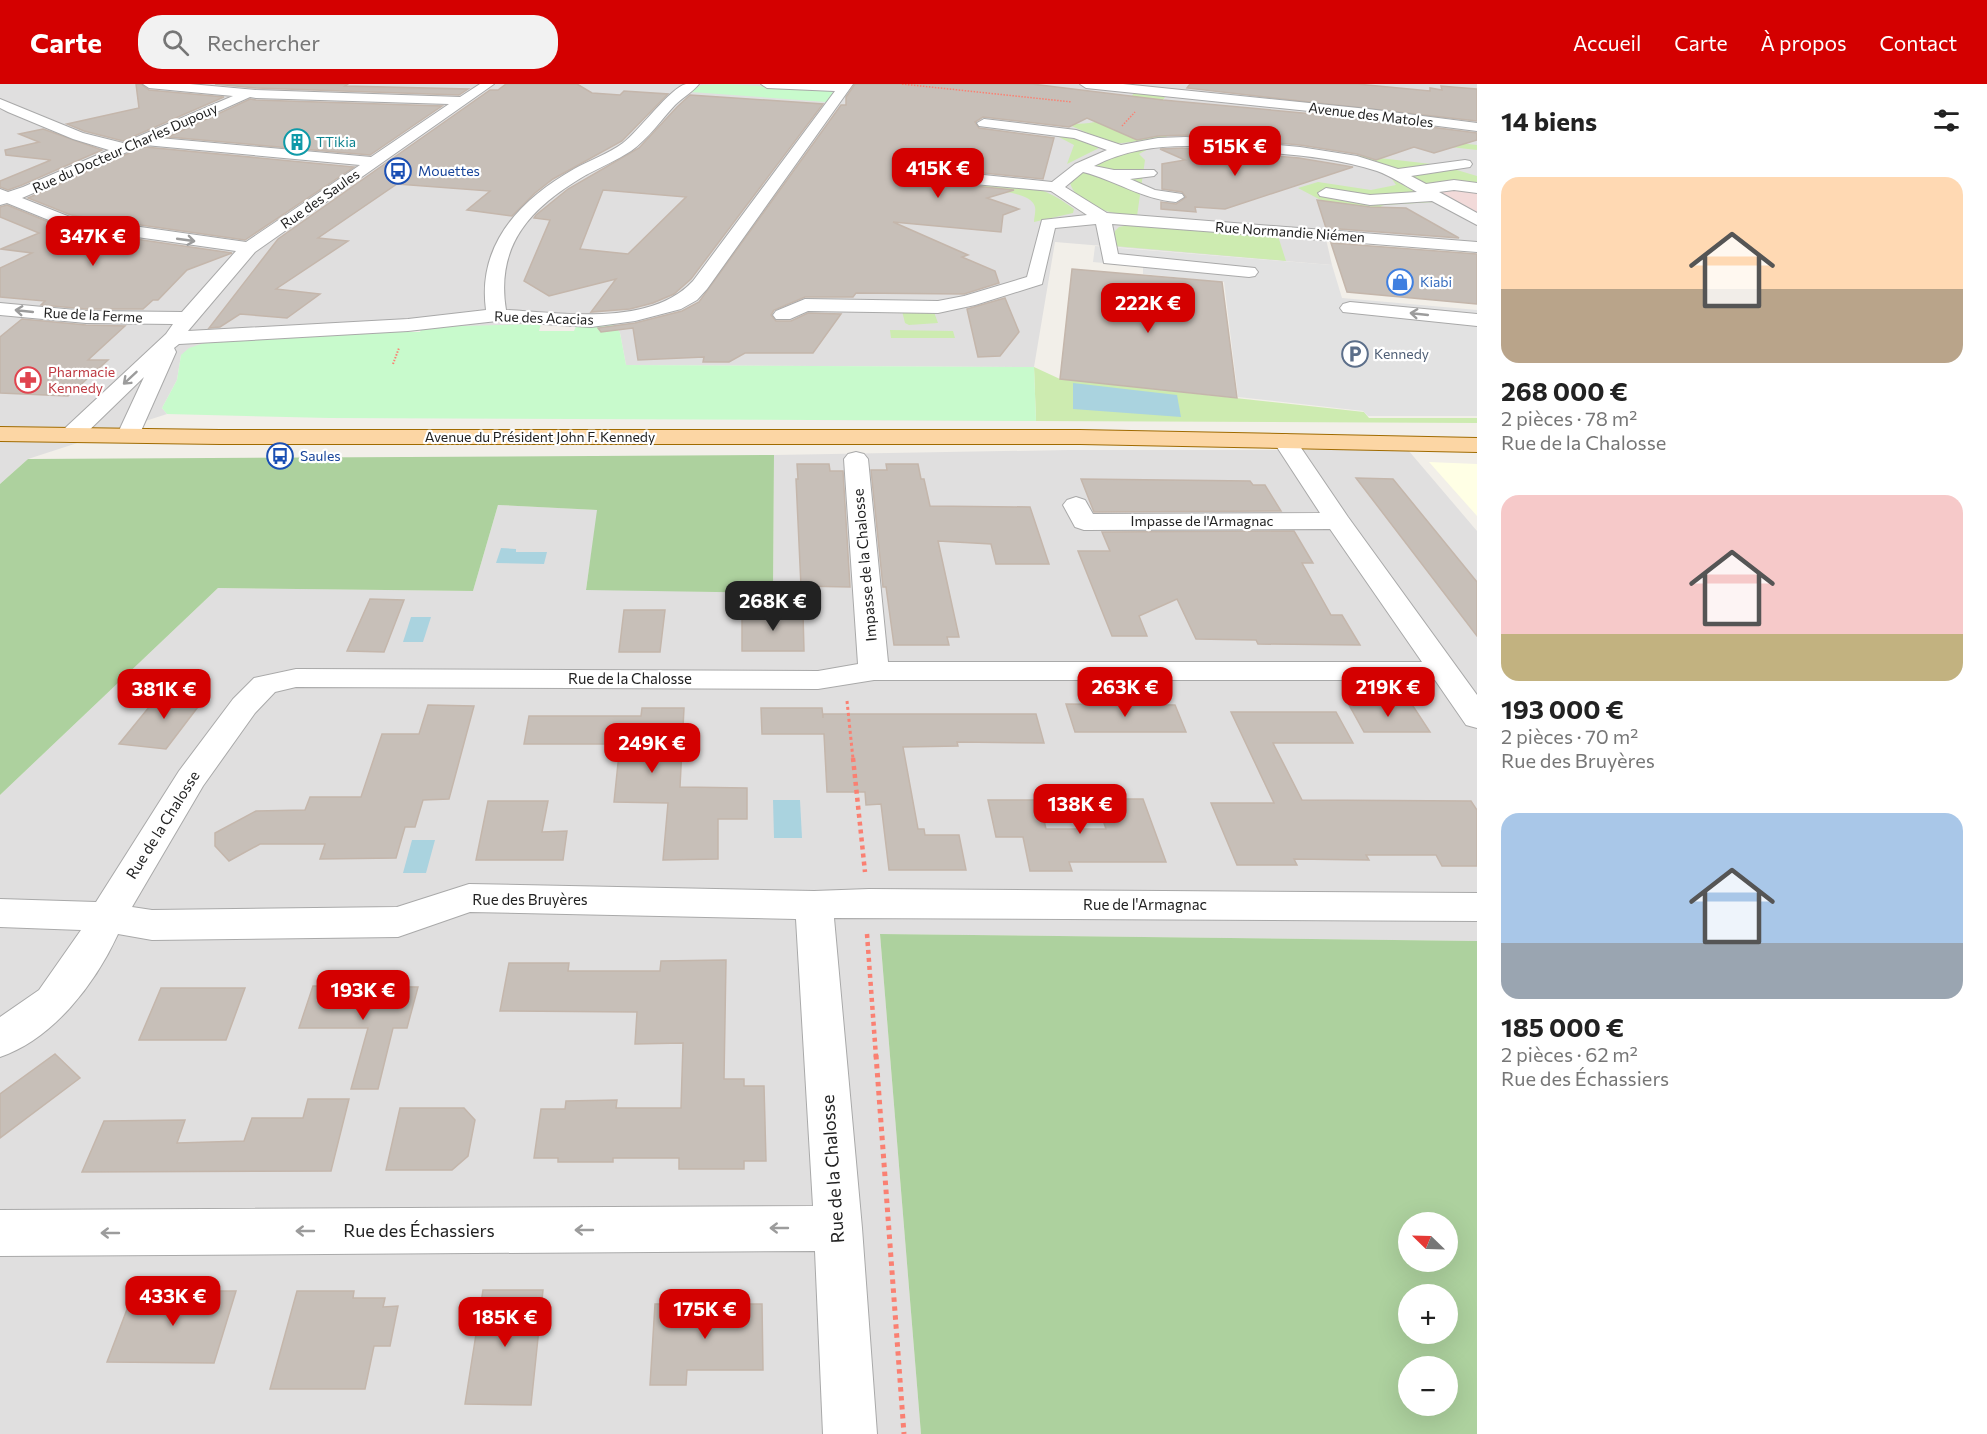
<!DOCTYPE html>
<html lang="fr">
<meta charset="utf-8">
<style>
body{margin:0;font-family:Commissioner,sans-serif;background:#f2f2f2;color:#222;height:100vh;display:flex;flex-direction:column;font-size:22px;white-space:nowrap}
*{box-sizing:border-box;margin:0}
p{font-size:20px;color:#767676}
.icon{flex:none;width:33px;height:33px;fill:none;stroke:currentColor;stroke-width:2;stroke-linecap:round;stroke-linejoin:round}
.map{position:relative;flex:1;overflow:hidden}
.details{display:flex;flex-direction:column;background:#fff;width:510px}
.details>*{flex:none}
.needle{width:39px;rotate:293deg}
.controls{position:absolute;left:1398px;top:1128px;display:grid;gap:12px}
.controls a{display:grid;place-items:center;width:60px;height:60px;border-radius:50%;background:#fff;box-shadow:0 6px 24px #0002;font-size:30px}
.price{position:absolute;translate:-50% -51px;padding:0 14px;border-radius:12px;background:#d40000;color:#fff;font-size:20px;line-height:39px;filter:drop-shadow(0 2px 3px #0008)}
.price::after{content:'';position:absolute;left:50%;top:36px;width:18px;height:14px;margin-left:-9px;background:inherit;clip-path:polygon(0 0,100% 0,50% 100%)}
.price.current{background:#222;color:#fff}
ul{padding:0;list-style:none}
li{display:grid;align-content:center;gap:12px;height:318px;padding:0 24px}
li span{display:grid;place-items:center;height:186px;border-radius:18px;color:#555}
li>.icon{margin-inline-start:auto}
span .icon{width:108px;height:108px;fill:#fffc;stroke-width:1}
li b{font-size:26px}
h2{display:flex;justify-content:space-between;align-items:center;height:72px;padding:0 24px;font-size:26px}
header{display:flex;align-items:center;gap:36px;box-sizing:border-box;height:84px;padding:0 30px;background:#d40000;color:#fff}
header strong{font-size:28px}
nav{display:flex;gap:33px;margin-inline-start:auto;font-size:21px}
.search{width:420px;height:54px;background:#f2f2f2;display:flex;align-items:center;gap:15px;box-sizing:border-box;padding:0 21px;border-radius:24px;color:#767676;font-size:22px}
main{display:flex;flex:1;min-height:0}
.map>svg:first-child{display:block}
.residential{fill:#e0dfdf}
.commercial{fill:#f2dad9}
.education{fill:#ffffe5}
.grass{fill:#cdebb0}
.forest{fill:#add19e;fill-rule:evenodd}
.park{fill:#c8facc}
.parking{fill:#e2e2e2}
.water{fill:#aad3df}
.building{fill:#c7bfb8;stroke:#c4b6ab;stroke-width:1.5;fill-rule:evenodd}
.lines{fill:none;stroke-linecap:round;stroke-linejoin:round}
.minor-casing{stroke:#a9a9a9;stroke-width:2}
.major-casing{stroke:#a06b00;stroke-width:2}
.path-far4{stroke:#fa8072;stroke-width:1.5;stroke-dasharray:1.5 1.5;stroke-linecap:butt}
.path-far3{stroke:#fa8072;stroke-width:2;stroke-dasharray:1.5 1.5;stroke-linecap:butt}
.path-far2{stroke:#fa8072;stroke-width:3;stroke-dasharray:3 3;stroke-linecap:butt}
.path-far1{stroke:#fa8072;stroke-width:4.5;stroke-dasharray:4 4;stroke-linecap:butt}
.path{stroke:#fa8072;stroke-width:5;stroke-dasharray:4.5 4.5;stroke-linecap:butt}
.minor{fill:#fff;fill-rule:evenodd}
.major{fill:#fcd6a4;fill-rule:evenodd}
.oneway{stroke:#9c9c9c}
.labels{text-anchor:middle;stroke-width:4.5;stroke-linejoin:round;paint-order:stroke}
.far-street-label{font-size:14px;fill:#222;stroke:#fff}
.far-culture-label{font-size:14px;fill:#0d838f;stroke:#fff;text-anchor:start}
.far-transit-label{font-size:14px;fill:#164399;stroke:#fff;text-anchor:start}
.far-shop-label{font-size:14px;fill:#366cbe;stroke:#fff;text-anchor:start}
.far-service-label{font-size:14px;fill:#4e5e75;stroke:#fff;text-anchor:start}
.far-health-label{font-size:14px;fill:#be3a42;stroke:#fff;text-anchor:start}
.street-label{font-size:15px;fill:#222;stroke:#fff}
.near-street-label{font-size:18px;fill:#222;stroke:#fff}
</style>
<header>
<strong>Carte</strong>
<div class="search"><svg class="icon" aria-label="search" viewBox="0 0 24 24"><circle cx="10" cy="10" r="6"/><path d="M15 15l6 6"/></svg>Rechercher</div>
<nav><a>Accueil</a><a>Carte</a><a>À propos</a><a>Contact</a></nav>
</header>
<main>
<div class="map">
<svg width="1477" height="1350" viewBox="0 0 1477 1350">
<rect width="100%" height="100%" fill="#f2efe9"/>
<g class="residential">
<path d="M0,0H1477V166L1326,155L1332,181L1055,158L1034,283L626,281L620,249L614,240L408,243L181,271L177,296L162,324L167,330L28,375L0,400Z"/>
<path d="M1069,366H1408L1477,447V857L880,850L921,1350H0V711L218,504L473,507L498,421L598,426L586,505L773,509L774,371Z"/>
</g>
<path class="commercial" d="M1423,100L1477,105V129Z"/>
<path class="education" d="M1429,378L1477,380V432Z"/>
<g class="grass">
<path d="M1135,8L1165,13L1156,26L1477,61V66L1149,29L1147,44L1170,54L1112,60L1067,40C1102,40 1112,36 1135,8Z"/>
<path d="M1057,52L1082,56L1101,63L1067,80L1074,61Z"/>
<path d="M1152,63L1139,70L1145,76L1137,132C1115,131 1077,123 1070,99C1094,78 1121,68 1152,63Z"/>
<path d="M1336,69L1440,81L1477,92V102L1435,107Z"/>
<path d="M1392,95L1434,118L1385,121L1381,122L1383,126L1334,123L1298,104L1318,98L1371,106L1396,101Z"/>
<path d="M988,99C1028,103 1041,100 1074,125L1073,129L1034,138C1034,134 1036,127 1035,123C1032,107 988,106 975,105Z"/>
<path d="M1134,140L1278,152L1286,177L1114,162L1115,147L1119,143Z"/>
<path d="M902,227L934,228L938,239L909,241L905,239Z"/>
<path d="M890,246L953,247L955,254H891Z"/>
<path d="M1034,283L1060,295L1364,328L1369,334H1477V339L1036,337Z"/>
</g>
<g class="forest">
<path d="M774,371L773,509L586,506L597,426L498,421L473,507L218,504L0,711V400L28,375Z"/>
<path d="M880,850L1477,857V1350H921ZM1408,1138H1448V1178H1408ZM1408,1210H1448V1250H1408ZM1408,1282H1448V1322H1408Z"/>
</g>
<g class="park">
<path d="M726,0L827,6L834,9L827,18L691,8L701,1Z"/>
<path d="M541,240L539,247H574L577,240H614L620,249L626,281L1034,283L1036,337L329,334L167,330L162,324L177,296L181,271L189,264L210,257L408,243L407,248H420L422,243Z"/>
</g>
<path class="parking" d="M1095,162L1332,181L1342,214L1477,226V332H1368L1363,327L1238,313L1224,198L1143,190V183L1093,178Z"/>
<g class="water">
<path d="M1073,299L1177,311L1181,333L1073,325Z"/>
<path d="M501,464L516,465V468H547L544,480L496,479Z"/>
<path d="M411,533H431L423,558H403Z"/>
<path d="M773,716H800L802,754H774Z"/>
<path d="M412,756H435L426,789H403Z"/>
</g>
<g class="building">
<path d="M136,0H141L149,6L224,13L123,57L84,47L67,40L139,24Z"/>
<path d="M215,0H348L345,2L468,5L459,11L256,4Z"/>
<path d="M506,0H577L592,9L620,11L624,7L668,10L622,57L553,95L535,109L512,132L467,126L490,107L397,100L318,154L348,157L276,205L320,210L287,234L240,230L220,243L209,244L278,155L490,6H498Z"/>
<path d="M855,0H1032L1163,16L1368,35L1477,49V56L1434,69L1414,63L1376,76L1357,70L1300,61L1186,51L1158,52L1137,56L1087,34L1069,43L983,33L975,38L979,44L1054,54L1043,95L974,88L964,94L974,102L1014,106L987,114L1019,125L1003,131L1001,148L893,138L968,171L962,173L995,187L999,199L964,210L856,209L853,213H805L774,226L771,231L776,237H791L808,229L841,230L813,269H745L729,278H703L704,273L638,276L633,244L601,248L598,244L635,239L682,227L699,218L841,21H846V13Z"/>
<path d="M1190,0H1357L1430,7V4L1442,6L1441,2L1477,5V37L1187,4Z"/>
<path d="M690,11L823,20L691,195L674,210L653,219L630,225L591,228L616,195L549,212L524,197L550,136L534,134L536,131L568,105L639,64L677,23ZM603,106L686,113L628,170L580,165Z"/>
<path d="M250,15L256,16L442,22L370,71L168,53Z"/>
<path d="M43,45L102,66L22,101L8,106L0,103V97L51,76L6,71L5,66L39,58L19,50Z"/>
<path d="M143,63H145L354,83L245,156L71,131L28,114Z"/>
<path d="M1182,64L1299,74L1353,83L1225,125L1195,123L1196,128L1161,125V118L1176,120L1186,113L1182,108L1162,105V80L1185,76L1160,65Z"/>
<path d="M1317,116L1370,123L1406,124L1459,154L1326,144Z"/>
<path d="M7,121L66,145L232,169L187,186L158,216H153L143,225H86L41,221L45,217L0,213V184L32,169L1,165L39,149L0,133V123Z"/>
<path d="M1331,159L1477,170V220L1347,208Z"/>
<path d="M1072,185L1222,198L1237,314L1060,295Z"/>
<path d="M1005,214L1019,248L1000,272L978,273L967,225Z"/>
<path d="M22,235L86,241L125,242L88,276H108L68,312L0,309V253Z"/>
<path d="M797,380H829L830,387H843L850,503L801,502L796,395H798Z"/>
<path d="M886,380H918L921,395H924L930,422L1030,423L1049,480H996L991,460L938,457L959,553H947L949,561H894L886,503H883L871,386H887Z"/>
<path d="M1356,394L1393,395L1477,498V552Z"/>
<path d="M1081,395L1250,397L1253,401H1265L1281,427L1094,428Z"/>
<path d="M1294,447L1313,479H1302L1331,531H1342L1360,561L1258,560L1256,556L1196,555L1177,515L1139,532L1147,552H1112L1078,467H1110L1102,448Z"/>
<path d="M370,515L404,516L384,568L347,567Z"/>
<path d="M624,526H665L660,568H619Z"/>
<path d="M742,529H803L804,567H742Z"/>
<path d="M163,606L207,611L166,665L119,660Z"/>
<path d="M1348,619H1411L1430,648H1364Z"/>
<path d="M1066,620L1175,621L1186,648H1075Z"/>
<path d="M428,621L474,622L449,715L423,716L415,743H405L396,774L320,775L325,760H260L229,777L215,762V749L256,727L305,726L310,713H361L382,650H419Z"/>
<path d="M642,624H684L680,703L747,704V735H718V775L663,776L668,719L614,718L620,660H524L529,632H641Z"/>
<path d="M761,624H822L823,634V630H1036L1044,659L957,658L958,662L903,663L918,745H924L925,751H959L966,786H889L881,720L866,721L865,708H827L824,650H762Z"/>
<path d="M1231,628H1336L1353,659H1273L1302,716L1471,717L1477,726V782H1442L1436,771H1366L1369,776L1294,775L1297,781H1237L1211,719H1274Z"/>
<path d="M1096,715H1143L1166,778H1069L1072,787H1030L1023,753H996L988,716H1039L1046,745H1106Z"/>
<path d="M488,717H548L542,748L567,747L563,776H476Z"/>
<path d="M726,876L724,995H744V1002H764L766,1077H744V1085H679V1074H613V1078H558V1074H534L541,1025H565L566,1017L617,1016L616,1024H681L683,959L635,960L637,928L500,927L509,879H569L568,887H660L661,877Z"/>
<path d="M313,902L418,903L407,944H393L378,1005H351L368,944H299Z"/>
<path d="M161,904H245L226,956H139Z"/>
<path d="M55,970L80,994L0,1054V1010Z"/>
<path d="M308,1015H349L331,1087L82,1088L104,1037L185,1036L177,1059L244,1057L252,1034H303Z"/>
<path d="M400,1024H464L475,1036L468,1072L452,1086H386Z"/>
<path d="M483,1206H543L531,1321L465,1320Z"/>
<path d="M134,1207H236L214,1279L107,1278Z"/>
<path d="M297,1207H354L353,1214H385L383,1223L398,1222L390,1262H374L365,1305H270Z"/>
<path d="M655,1220H762L763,1286H687L686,1301H650Z"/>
</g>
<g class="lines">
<g class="minor-casing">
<g id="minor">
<path d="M143,0H190L256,6L460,13L480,0H494L255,168L188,247L408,235L486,226C477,160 521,115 574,85C590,76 608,70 623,59C638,48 671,3 686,0C690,0 695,0 699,0C693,8 683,13 675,21C661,36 648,55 631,67C617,76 601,83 586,91C533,122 495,159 506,226C562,229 651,243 693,197L835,7L767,4L761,0H853L707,205L697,216L681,225L635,237L591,243L497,237L408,247L179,260L174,264L176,268L137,356L129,358L121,356L117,351L144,293L79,356L71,358L63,356L59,351L63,346L166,250L173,240L86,239L0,231V219L86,227L182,228L236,167L66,143L7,119L0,121V105L8,108L23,103L109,66L73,55L8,28L0,24V15L83,49L123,59L233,12L149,4ZM250,13L256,14L449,20L371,73L159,54ZM143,61H145L360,81L246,158L70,133L22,114Z"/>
<path d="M1080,0H1123L1368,25L1477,39V47L1368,33L1086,4Z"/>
<path d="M984,35L1076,46L1121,61L1158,54L1186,53L1300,63L1357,72L1398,85L1465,76L1470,77L1472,80L1470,83L1411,92L1426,100L1454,96L1477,99V109L1454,106L1439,108L1477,129V141L1432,117L1370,121L1320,112L1318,109L1326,104L1370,111L1417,108C1404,101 1391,92 1377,87C1343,76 1308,72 1273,69C1214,62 1149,53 1094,82L1114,86H1154L1157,89L1154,92L1130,95L1155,106L1182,110L1184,113L1176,118C1141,115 1115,96 1083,88L1065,103L1107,129L1477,158V168L1112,140L1118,170L1255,184L1258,188L1255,192L1249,193L1104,179L1096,140L1055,144L1042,200L975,221L938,229L808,227L790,235H776L773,231L776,227L805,215L938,217L964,212L1027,193L1042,136L1087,131L1051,107L974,100L966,95L974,90L1052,98L1075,80L1107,66L1074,54L979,42L977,39Z"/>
<path d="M1350,218L1477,230V242L1343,228L1340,224L1343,220Z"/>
<path d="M1285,350L1293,352L1348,433L1477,611V644L1466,641L1435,596H874L818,605L296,603L275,608L255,629L203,702L132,823L152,826L397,823L469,800L814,807L869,805L1477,809V837L834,834L862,1144L877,1350H823L815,1167L0,1172V1126L813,1122L796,835L470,828L398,853L152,856L118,850C95,900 53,955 0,973V933L39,906L81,846L0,843V815L96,818L179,687L233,615L254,594L296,585L818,587L858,580L844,375L848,370L856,368L864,370L868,375L888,578H1422L1330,445L1084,446L1075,443L1063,421L1067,416L1076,413L1085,416L1093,430L1320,429L1273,357L1277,352Z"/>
</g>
</g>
<g class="major-casing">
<path id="major" d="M0,343L220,346H1080L1477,354V368L1080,360H220L0,357Z"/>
</g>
<g class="path-far4">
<path d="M902,0L1072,18"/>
<path d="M1122,42L1135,28"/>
</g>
<path class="path-far3" d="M393,280L399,264"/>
<path class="path-far2" d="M847,617L853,675"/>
<g class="path-far1">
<path d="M853,674L865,788"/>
<path d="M867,850L876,973"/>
</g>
<path class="path" d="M876,971L904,1350"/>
<use href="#minor" class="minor"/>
<use href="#major" class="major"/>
</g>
<defs><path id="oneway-shaft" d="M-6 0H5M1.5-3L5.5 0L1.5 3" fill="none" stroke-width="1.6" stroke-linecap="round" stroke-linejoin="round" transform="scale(1.5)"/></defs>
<g class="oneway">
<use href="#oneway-shaft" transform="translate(186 156) rotate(8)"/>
<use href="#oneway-shaft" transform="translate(24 227) rotate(-174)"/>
<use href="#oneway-shaft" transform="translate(1419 230) rotate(-174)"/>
<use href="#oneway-shaft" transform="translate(130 294) rotate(137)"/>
<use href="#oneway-shaft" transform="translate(779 1144) rotate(180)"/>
<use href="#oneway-shaft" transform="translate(584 1146) rotate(180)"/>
<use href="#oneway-shaft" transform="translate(305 1147) rotate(180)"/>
<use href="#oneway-shaft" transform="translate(110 1149) rotate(180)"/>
</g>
<defs>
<g id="building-ring" transform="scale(1.35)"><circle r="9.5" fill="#fff" stroke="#0f9aa8" stroke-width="1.5"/><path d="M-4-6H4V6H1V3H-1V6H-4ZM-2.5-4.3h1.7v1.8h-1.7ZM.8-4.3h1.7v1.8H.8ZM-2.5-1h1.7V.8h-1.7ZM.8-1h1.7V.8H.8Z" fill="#0f9aa8"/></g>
<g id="bus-ring" transform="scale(1.35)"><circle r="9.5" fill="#fff" stroke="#1a4fb4" stroke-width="1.5"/><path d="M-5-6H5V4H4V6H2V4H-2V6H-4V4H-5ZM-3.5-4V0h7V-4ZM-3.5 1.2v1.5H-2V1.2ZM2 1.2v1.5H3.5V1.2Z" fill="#1a4fb4"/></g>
<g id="shop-ring" transform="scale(1.35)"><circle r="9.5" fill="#fff" stroke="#3f7fe0" stroke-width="1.5"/><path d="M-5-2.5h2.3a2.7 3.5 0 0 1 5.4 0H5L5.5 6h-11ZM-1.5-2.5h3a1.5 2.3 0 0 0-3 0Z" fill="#3f7fe0"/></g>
<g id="parking-ring" transform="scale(1.35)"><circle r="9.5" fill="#fff" stroke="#5c6f8a" stroke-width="1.5"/><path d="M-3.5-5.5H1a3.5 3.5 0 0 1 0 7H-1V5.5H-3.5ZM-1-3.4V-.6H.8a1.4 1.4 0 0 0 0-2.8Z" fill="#5c6f8a"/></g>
<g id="pharmacy-ring" transform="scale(1.35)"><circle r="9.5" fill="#fff" stroke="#e0444e" stroke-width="1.5"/><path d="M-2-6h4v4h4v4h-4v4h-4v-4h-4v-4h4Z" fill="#e0444e"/></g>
</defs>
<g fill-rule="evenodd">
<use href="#building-ring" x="297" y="58"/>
<use href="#bus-ring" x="398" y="87"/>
<use href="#shop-ring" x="1400" y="198"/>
<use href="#parking-ring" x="1355" y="270"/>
<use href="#pharmacy-ring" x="28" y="296"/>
<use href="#bus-ring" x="280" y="372"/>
</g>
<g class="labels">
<g class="far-street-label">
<text transform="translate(1371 31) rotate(7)" y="5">Avenue des Matoles</text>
<text transform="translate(125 64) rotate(-24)" y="5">Rue du Docteur Charles Dupouy</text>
<text transform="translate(320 115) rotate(-35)" y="5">Rue des Saules</text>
<text transform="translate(1290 148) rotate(4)" y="5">Rue Normandie Niémen</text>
<text transform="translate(93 231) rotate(3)" y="5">Rue de la Ferme</text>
<text transform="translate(544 234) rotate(2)" y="5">Rue des Acacias</text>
<text x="540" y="358">Avenue du Président John F. Kennedy</text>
<text x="1202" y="442">Impasse de l'Armagnac</text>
</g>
<g class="far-culture-label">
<text x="316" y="63">TTikia</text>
</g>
<g class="far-transit-label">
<text x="418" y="92">Mouettes</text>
<text x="300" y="377">Saules</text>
</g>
<g class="far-shop-label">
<text x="1420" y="203">Kiabi</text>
</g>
<g class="far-service-label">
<text x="1374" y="275">Kennedy</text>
</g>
<g class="far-health-label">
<text x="48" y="293">Pharmacie<tspan x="48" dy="16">Kennedy</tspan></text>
</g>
<g class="street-label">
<text transform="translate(865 481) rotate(-95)" y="5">Impasse de la Chalosse</text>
<text x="630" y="600">Rue de la Chalosse</text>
<text transform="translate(163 741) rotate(-58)" y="5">Rue de la Chalosse</text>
<text x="530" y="821">Rue des Bruyères</text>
<text x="1145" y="826">Rue de l'Armagnac</text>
</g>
<g class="near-street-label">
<text transform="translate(833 1085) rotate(-94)" y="6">Rue de la Chalosse</text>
<text x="419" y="1153">Rue des Échassiers</text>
</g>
</g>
</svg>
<div class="controls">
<a><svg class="needle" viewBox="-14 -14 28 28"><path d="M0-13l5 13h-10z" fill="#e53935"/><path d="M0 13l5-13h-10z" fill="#767676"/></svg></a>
<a>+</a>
<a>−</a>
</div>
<b class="price" style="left:1235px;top:93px">515K €</b>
<b class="price" style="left:938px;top:115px">415K €</b>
<b class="price" style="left:93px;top:183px">347K €</b>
<b class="price" style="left:1148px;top:250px">222K €</b>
<b class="price current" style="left:773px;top:548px">268K €</b>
<b class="price" style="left:1125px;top:634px">263K €</b>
<b class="price" style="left:1388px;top:634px">219K €</b>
<b class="price" style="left:164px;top:636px">381K €</b>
<b class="price" style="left:652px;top:690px">249K €</b>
<b class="price" style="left:1080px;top:751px">138K €</b>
<b class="price" style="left:363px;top:937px">193K €</b>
<b class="price" style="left:173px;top:1243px">433K €</b>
<b class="price" style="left:705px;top:1256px">175K €</b>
<b class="price" style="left:505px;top:1264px">185K €</b>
</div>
<section class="details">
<h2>14 biens<svg class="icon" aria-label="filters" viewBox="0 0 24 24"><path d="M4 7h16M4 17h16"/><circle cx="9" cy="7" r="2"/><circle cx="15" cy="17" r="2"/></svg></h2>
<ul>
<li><span style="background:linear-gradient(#ffd9b3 60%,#b9a48a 0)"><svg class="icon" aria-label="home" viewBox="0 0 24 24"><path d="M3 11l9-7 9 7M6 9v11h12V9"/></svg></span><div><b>268 000 €</b><p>2 pièces · 78 m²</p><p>Rue de la Chalosse</p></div></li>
<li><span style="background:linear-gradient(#f6c9c9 75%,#c2b280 0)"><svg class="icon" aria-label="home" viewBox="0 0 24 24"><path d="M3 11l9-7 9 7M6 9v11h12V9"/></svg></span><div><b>193 000 €</b><p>2 pièces · 70 m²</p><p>Rue des Bruyères</p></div></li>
<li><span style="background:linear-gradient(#a9c7e8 70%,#9aa5b1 0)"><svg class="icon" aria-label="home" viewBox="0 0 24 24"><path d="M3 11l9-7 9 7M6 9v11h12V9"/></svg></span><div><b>185 000 €</b><p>2 pièces · 62 m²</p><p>Rue des Échassiers</p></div></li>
</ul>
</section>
</main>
